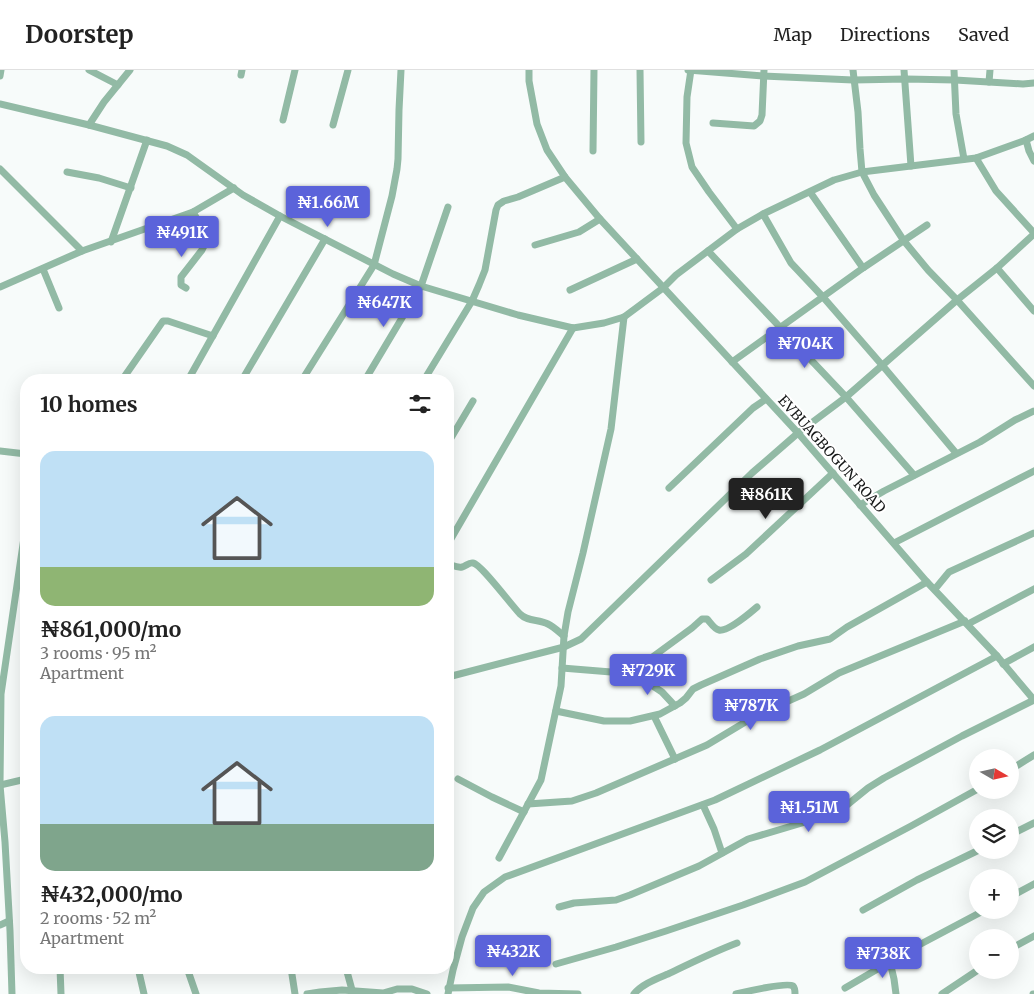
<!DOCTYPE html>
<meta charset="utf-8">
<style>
body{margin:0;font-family:Merriweather,serif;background:#f2f2f2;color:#222;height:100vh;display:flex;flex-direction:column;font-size:19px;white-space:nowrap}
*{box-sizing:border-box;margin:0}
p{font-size:16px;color:#767676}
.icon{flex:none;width:28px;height:28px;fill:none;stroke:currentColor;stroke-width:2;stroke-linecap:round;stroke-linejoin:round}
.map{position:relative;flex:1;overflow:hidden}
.drawer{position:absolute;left:20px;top:304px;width:434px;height:600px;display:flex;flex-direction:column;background:#fff;border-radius:20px;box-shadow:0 5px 20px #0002}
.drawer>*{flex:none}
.needle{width:32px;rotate:99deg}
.fabs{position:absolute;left:969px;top:679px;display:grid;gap:10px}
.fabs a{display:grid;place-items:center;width:50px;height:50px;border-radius:50%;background:#fff;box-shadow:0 5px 20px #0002;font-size:25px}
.price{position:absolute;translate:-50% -42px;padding:0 11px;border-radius:5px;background:#5b63da;color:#fff;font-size:16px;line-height:32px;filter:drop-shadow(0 1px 2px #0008)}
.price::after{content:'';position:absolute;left:50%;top:30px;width:15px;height:11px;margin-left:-8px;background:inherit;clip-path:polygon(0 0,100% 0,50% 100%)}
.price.current{background:#222;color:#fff}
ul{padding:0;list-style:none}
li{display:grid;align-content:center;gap:10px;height:265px;padding:0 20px}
li span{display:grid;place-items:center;height:155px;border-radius:15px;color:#555}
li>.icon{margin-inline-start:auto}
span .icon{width:90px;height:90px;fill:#fffc;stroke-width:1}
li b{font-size:21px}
h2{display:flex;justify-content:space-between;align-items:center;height:60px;padding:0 20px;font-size:21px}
header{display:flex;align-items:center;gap:30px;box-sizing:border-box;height:70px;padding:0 25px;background:#fff;border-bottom:1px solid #e0e0e0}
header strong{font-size:24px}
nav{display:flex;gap:28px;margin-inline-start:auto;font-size:18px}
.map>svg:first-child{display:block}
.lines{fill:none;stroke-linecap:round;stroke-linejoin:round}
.minor{stroke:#92baa5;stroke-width:7}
.labels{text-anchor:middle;stroke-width:4;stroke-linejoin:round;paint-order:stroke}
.street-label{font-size:14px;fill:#161818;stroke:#fff}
</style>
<header>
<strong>Doorstep</strong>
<nav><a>Map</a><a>Directions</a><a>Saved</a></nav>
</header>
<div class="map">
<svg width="1034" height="924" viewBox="0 0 1034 924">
<rect width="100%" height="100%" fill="#f7fbfa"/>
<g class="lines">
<g class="minor">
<path d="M89,0L118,15"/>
<path d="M529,0V11L537,54L547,80L565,107L600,149L798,363L927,512L997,586L1034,630"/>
<path d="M640,0L641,72"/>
<path d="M688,0L763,6L853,10L906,9L955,10L1023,14L1034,13"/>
<path d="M691,0L687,27L686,73L692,97L709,122L737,159"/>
<path d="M853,0L858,42L860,79L862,102L874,125L904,171L928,200L957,230L1034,316"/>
<path d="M904,0L911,96"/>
<path d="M954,0L956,44L964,89"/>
<path d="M241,5L242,0"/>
<path d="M0,6L1,0"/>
<path d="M989,12L990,0"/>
<path d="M0,34L89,55L167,76L187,85L243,125L280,146L393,204L421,216L518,245L573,258L604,253L624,247L663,218L676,205L737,159L763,144L834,110L862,102L976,88L1026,70L1034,66"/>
<path d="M283,50L295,0"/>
<path d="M713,53L754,56L760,51L762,45L764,0"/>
<path d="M89,55L104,32L130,0"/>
<path d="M333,55L348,0"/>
<path d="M1026,70L1029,81L1034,91"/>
<path d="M593,81L594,0"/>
<path d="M976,88L996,121L1034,163"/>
<path d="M0,99L82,181L0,217"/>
<path d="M67,102L99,108L131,118"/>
<path d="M810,122L863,198"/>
<path d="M763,144L791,193L823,227L882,295L956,383"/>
<path d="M111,172L147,70"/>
<path d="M535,175L579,162L600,149"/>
<path d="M82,181L193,142L234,118"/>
<path d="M708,181L846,327L914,405"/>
<path d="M997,198L1034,241"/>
<path d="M43,199L59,238"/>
<path d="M186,218L181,215V207L202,180L208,168L193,142"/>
<path d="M570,220L637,189"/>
<path d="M732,292L863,198L927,155"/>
<path d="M122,310L163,251H168L213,266"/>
<path d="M188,310L280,146"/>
<path d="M242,310L325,169"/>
<path d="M302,310L374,195L392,126L397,99L398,89L399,40L401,0"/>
<path d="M365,310L421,216L448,137"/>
<path d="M424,310L472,231L479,215L485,200L496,140L498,135L504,131L518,127L565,107"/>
<path d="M448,373L473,331"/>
<path d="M0,381L26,384"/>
<path d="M669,418L753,338L766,329"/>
<path d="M860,435L884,421L980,372L1015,350L1034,341"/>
<path d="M894,473L1034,401"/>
<path d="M448,474L573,258"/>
<path d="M448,494C452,495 457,498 462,497C466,496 469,492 473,493C481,494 512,536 520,544C528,552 538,549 548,554C554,557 559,562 564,566"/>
<path d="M711,510L746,484L833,403"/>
<path d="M935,519L949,502L1034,463"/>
<path d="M968,554L1034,519"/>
<path d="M1003,594L1034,577"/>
<path d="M562,598L611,602H632L692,558L702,549H707C710,552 714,559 719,560C728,562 750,543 757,537"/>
<path d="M632,602L662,622L675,636"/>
<path d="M448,607L564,577L581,569L752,403L798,363L846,327L957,230L997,198L1034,164"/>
<path d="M556,641L604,651H630L660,644L680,633L686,628L693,619L701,615L760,589L798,576L830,569L847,557L927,512"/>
<path d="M654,646L675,689"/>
<path d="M1010,700L1034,685"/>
<path d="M458,709L492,727L524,742"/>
<path d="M0,715L26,709"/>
<path d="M528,734L572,731L596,723L707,675L757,645L804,624L839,603L965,551"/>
<path d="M703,735L714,759L722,783"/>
<path d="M1010,765L1034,753"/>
<path d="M499,788L541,710L561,616L564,566L568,542L583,483L611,359L624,247"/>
<path d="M1010,827L1034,814"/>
<path d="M559,837L574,833L616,830L630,825L699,796L748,769L812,750L847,735L868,718L884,708L962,666L1034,630"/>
<path d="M863,840L917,810L979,780"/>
<path d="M0,855L9,851"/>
<path d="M1010,879L1034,866"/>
<path d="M890,892L894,909L896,924"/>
<path d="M556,894L616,877L666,861L743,835L805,812L911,756L978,719"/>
<path d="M60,898L61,924"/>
<path d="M138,898L144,924"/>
<path d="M187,898L196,924"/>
<path d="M291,898L295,924"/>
<path d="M346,898L352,920"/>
<path d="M448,918L508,917L539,923L578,924"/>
<path d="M845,918L917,876L985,840"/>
<path d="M12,924L10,861L5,772L0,715L1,624L26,454"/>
<path d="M307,924L320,922L342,920L383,923L397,919H412L427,924"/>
<path d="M448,924L453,900L462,867L473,838L484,822L505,807L715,730L820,680L997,586"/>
<path d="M634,924C642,914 656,909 668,904C691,893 713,882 737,873"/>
<path d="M736,924C744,922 787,912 793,916C795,918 795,921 795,924"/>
<path d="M942,924L978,900"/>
<path d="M1033,924H1034"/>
</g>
</g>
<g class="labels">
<g class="street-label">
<text transform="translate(832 384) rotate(48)" y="5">EVBUAGBOGUN ROAD</text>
</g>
</g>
</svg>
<div class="fabs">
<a><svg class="needle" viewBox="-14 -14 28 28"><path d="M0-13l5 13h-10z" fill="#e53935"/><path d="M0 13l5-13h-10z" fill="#767676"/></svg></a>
<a><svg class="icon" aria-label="layers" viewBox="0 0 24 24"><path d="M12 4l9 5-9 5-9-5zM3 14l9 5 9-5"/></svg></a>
<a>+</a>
<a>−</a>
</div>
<b class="price" style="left:328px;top:158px">₦1.66M</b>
<b class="price" style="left:182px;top:188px">₦491K</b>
<b class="price" style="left:384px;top:258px">₦647K</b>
<b class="price" style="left:805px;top:299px">₦704K</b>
<b class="price current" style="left:766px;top:450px">₦861K</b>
<b class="price" style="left:648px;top:626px">₦729K</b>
<b class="price" style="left:751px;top:661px">₦787K</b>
<b class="price" style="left:809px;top:763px">₦1.51M</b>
<b class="price" style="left:513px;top:907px">₦432K</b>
<b class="price" style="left:883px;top:909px">₦738K</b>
<section class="drawer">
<h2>10 homes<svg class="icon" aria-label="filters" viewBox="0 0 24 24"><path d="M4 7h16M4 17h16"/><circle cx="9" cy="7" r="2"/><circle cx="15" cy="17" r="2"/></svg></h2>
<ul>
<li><span style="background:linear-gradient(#bfe0f5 75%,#8fb573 0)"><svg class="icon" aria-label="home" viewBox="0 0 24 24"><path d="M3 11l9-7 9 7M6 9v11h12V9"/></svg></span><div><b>₦861,000/mo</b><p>3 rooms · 95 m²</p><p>Apartment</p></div></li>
<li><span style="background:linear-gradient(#bfe0f5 70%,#7fa58c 0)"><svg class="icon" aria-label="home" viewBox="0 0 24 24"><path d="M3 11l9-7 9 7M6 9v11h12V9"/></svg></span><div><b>₦432,000/mo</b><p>2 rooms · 52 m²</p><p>Apartment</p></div></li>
</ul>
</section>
</div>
